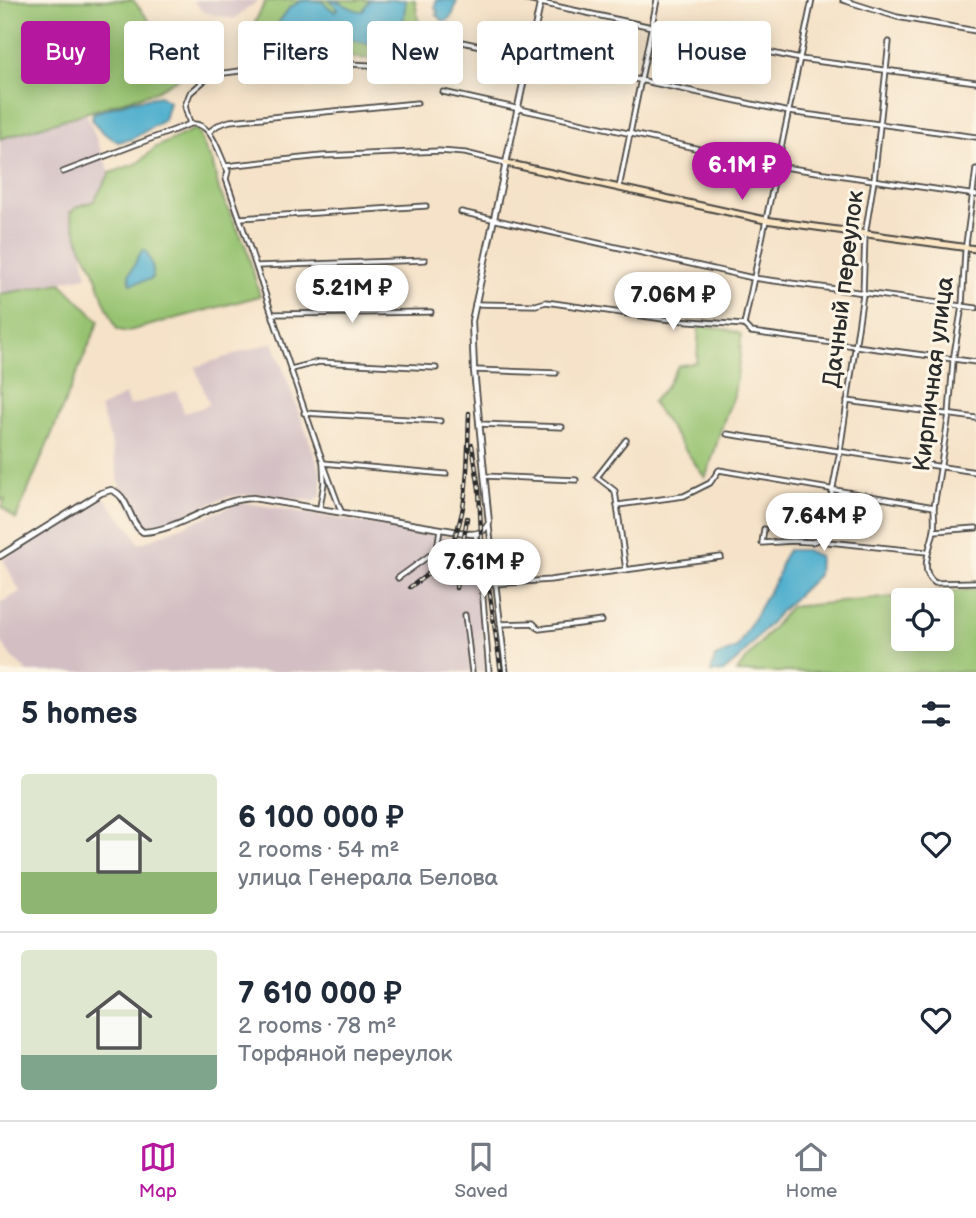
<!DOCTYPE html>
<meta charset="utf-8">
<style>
body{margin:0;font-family:"Balsamiq Sans",sans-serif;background:#f2f2f3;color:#1f2937;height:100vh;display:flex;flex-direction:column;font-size:26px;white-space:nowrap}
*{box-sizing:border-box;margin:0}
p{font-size:23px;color:#747a83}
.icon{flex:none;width:38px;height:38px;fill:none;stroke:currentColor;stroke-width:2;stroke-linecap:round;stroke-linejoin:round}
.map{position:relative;height:672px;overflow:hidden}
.panel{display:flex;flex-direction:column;background:#fff;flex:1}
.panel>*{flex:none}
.guide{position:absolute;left:21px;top:21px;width:934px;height:63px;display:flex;gap:14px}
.controls{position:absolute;left:891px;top:588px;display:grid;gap:14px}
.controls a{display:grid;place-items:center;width:63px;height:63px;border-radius:7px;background:#fff;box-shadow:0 4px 18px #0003;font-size:35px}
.price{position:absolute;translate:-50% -60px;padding:0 16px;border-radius:24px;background:#fff;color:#222;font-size:23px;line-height:46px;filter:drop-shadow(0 2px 4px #0008)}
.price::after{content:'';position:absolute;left:50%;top:42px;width:21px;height:16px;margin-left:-10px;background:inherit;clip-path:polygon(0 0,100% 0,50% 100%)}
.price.on{background:#b5179e;color:#fff}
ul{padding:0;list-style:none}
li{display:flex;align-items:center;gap:21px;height:175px;padding:0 21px}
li+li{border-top:2px solid #e0e1e3}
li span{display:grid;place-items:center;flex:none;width:196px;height:140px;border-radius:7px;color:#555}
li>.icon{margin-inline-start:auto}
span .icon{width:84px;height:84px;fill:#fffc;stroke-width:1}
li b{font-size:30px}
h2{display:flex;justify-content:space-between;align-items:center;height:84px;padding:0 21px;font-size:30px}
.pill{padding:0 24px;border-radius:7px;background:#fff;box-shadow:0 4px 18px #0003;font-size:24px;line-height:63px}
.pill.on{background:#b5179e;color:#fff}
.tab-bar{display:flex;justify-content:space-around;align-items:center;height:98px;border-top:2px solid #e0e1e3;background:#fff;font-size:19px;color:#747a83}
.tab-bar a{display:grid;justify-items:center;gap:4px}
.tab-bar .on{color:#b5179e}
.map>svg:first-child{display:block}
.industrial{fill:#d2bec3}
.green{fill:#97c371;stroke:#61774e;stroke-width:2;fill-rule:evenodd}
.water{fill:#4fafce;stroke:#3d6d7c;stroke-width:2}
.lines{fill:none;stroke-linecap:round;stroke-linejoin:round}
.minor-casing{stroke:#494643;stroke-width:7}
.tertiary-casing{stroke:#494643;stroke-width:8}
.secondary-casing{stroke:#494643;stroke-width:9}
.minor{stroke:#fff;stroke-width:3.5}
.tertiary{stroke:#fff;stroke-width:4.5}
.secondary{stroke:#fbe6c4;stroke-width:5}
.rail-casing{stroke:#2b2b2b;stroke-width:4.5}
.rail{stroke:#fcf5e5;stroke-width:2;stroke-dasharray:5;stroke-linecap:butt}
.labels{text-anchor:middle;stroke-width:6;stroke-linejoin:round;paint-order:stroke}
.street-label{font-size:24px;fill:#2b2b2b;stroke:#fcf5e5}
</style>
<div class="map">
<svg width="976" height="672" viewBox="0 0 976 672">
<rect width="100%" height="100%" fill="#fcf5e5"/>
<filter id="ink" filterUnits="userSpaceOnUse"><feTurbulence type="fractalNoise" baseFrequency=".0143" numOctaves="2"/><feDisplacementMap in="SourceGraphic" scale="14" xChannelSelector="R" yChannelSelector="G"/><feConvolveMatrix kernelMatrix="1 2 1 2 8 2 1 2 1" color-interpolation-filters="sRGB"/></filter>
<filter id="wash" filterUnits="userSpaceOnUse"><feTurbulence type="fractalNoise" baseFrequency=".00686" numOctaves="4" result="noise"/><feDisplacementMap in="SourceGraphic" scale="28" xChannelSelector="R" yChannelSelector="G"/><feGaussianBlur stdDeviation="1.57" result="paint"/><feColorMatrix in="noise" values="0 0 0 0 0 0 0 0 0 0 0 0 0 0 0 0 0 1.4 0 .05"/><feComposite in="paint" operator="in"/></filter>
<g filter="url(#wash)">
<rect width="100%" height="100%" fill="#f5e2c8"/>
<g class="industrial">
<path d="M193,0H259L234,19L203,12Z"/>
<path d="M86,113L110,173L94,201L77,207L70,213L82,249L87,276L0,294V139Z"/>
<path d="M273,342L321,472V496L314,501L256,494L227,497L168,522L141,529L120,487L111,441L100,408L125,395L129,406L177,391L184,413L204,407L209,404L195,367Z"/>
<path d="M103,496L135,535L139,544L242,502L471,541L489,672H28L12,658L0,639V603L20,592L3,559Z"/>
</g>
<g class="green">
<path d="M0,0H133L190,72L154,92L0,139Z"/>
<path d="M278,0H415L424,56L419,62L332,56L261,58L244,44L265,2Z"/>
<path d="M197,128L207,153L212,160L219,190L246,247L260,296L125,332L117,329L104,301L93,267L82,249L70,213L77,207L94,201L110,173L138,163L156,147Z"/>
<path d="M61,283L99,321L16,519L2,507L5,499L0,500V294Z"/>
<path d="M699,325L729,330L741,334C742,355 737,374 734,394C733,401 728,408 726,415C718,436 714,457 705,478L652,402L666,387L678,366L697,362Z"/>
<path d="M976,589V672H736L790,607ZM903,600H942V639H903Z"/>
</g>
<g class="water">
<path d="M303,0L321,1L335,12L338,9L330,0C343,0 349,11 363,11L369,0H406L402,31L398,34L397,38H388L374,45L352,40L337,50L320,44C302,53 280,49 276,26L290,7Z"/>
<path d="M436,0H457L453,14L447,21H443L436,14L438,11L435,9Z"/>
<path d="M160,96L169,102L164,120L132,139L118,142L102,132L92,120L93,113L131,101Z"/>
<path d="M142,250H145C150,258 155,270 152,279L131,284L129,275Z"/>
<path d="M788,550H805L819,556L818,575L777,615L740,658L723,672H711L715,657L737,648L777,577L783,558Z"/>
</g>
</g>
<g filter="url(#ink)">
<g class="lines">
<g class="minor-casing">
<g id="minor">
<path d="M527,0L800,59L976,82"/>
<path d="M843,0L897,17L976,31"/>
<path d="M448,39L789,112L976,137"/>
<path d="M443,92L776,166L976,195"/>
<path d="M190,124L185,106L190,93L205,80L224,73L311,62L406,67L416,74"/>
<path d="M209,132L218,125L230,121L417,103"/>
<path d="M225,166L322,156L439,151L465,153L506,163"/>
<path d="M976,169L965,252L962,306L953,361L949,414L934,507C934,514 935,523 934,530C932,546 917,571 935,583L976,582"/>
<path d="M63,172L190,124C213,121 219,156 228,171L226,179C265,289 299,401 341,511"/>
<path d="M619,188L657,0"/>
<path d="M461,212L753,278L976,308"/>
<path d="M240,218L426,206"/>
<path d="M257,266L425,260"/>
<path d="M475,304L536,305L546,302L663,319L744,325"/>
<path d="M274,314L431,312"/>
<path d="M744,325L812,0"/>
<path d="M744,325L751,332L976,362"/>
<path d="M291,369L319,362L436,368"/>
<path d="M474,370L556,373"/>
<path d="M847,401L976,418"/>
<path d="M304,413L440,421"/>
<path d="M479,424L562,427"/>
<path d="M727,434L976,472"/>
<path d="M484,476L576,480"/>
<path d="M618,505L684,496L710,483L719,470L934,507"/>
<path d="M320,507L324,483L323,463L446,474"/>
<path d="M489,526L506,672"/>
<path d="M764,529L762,543L793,541L812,542L823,538L828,542L927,552"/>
<path d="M934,531L976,528"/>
<path d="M476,534L475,552L482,587L489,672"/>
<path d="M823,538L840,451L863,294L865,235L874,180L889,42"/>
<path d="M626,570L615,491L597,477L626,440"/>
<path d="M398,578L437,550L440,529"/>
<path d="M494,584L550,580L721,557"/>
<path d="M465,615L472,672"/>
<path d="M500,624L533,623L539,629L602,621"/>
</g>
</g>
<g class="tertiary-casing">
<path id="tertiary" d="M0,556L101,493L111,490C129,495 128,522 143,532C181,530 214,499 253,498L471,534C480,534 484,531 489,523L474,370L472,321L541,0"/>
</g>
<g class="secondary-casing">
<path id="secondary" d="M506,163L765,220L976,249"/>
</g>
<use href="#minor" class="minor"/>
<use href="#tertiary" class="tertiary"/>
<use href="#secondary" class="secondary"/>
<g class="rail-casing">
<g id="rail">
<path d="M472,445L479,489L481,532L501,672"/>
<path d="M410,587C420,580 432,572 440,563C471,524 467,460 469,413"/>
<path d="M456,588L467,518"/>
</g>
</g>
<use href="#rail" class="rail"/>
</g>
</g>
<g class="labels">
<g class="street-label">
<text transform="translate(843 289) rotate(-83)" y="8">Дачный переулок</text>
<text transform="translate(933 374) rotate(-83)" y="8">Кирпичная улица</text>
</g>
</g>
</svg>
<div class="controls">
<a><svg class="icon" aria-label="locate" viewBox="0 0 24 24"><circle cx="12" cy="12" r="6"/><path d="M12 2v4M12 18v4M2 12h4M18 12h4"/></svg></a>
</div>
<b class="price on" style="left:742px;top:202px">6.1M ₽</b>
<b class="price" style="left:352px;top:325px">5.21M ₽</b>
<b class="price" style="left:673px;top:332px">7.06M ₽</b>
<b class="price" style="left:824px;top:553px">7.64M ₽</b>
<b class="price" style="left:484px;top:599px">7.61M ₽</b>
<div class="guide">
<a class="pill on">Buy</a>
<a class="pill">Rent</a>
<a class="pill">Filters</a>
<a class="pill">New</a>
<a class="pill">Apartment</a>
<a class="pill">House</a>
</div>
</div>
<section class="panel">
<h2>5 homes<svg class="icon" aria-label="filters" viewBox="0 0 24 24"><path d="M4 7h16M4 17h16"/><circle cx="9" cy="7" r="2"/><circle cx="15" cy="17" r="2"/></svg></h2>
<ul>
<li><span style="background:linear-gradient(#dfe7d0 70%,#8fb573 0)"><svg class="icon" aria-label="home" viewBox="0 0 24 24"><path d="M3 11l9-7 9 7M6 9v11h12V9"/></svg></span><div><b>6 100 000 ₽</b><p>2 rooms · 54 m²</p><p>улица Генерала Белова</p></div><svg class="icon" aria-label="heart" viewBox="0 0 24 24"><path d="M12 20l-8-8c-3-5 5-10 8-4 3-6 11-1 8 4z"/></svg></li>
<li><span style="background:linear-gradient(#dfe7d0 75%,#7fa58c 0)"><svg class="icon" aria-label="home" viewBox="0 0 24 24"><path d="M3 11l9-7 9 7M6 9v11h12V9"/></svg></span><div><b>7 610 000 ₽</b><p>2 rooms · 78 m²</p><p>Торфяной переулок</p></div><svg class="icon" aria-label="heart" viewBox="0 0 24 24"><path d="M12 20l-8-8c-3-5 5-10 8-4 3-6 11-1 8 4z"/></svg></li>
</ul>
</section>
<nav class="tab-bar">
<a class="on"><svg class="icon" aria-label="map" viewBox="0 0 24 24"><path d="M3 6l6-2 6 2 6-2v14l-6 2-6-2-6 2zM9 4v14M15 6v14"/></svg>Map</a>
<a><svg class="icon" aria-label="saved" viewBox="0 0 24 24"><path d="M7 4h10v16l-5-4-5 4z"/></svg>Saved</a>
<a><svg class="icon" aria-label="home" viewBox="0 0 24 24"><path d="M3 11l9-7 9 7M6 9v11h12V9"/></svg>Home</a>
</nav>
